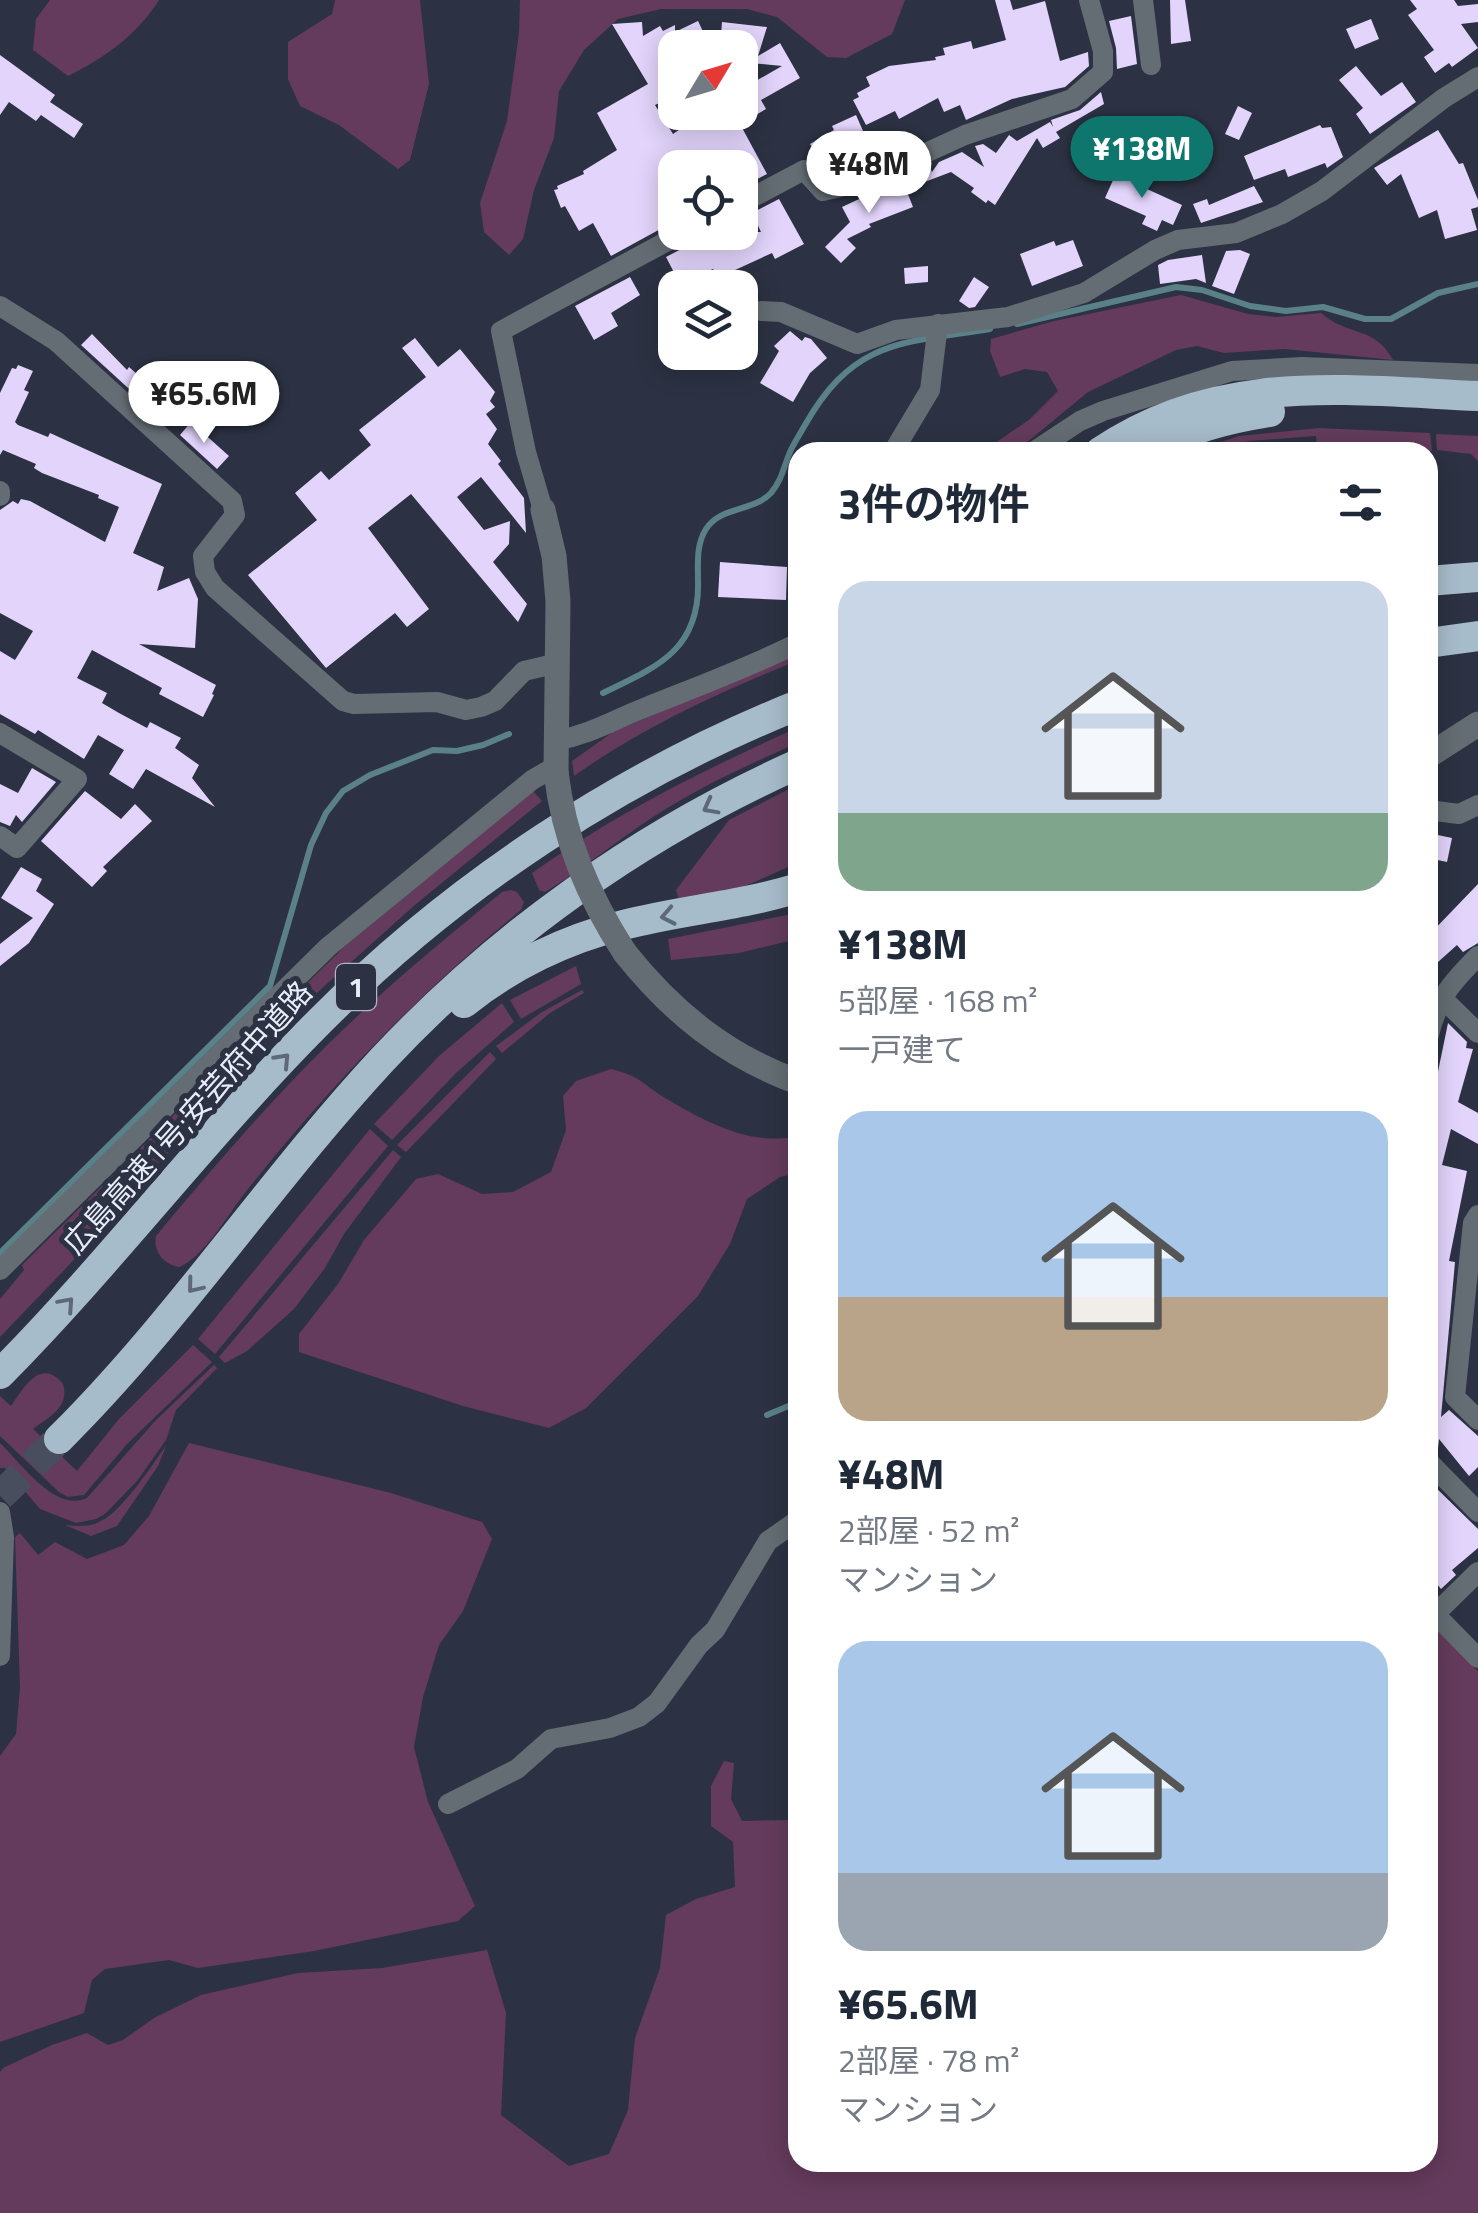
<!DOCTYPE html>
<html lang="ja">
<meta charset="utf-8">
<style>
body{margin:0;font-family:"Titillium Web","Noto Sans JP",sans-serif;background:#f6f6f7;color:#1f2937;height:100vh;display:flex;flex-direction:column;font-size:38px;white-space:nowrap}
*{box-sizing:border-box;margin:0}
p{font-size:32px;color:#747a83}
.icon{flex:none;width:55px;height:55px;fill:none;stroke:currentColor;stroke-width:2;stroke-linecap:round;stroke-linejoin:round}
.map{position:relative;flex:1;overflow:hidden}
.panel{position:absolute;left:788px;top:442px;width:650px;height:1730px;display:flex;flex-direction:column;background:#fff;border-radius:30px;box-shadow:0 5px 25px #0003}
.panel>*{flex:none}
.needle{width:65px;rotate:52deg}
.controls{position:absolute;left:658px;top:30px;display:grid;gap:20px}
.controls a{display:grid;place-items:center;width:100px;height:100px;border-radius:20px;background:#fff;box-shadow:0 5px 25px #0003;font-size:50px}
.price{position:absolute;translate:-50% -85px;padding:0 22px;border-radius:35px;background:#fff;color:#222;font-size:32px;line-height:65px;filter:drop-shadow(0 2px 5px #0008)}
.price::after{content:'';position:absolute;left:50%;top:60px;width:30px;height:22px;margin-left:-15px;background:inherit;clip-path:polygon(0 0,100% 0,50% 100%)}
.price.selected{background:#0f766e;color:#fff}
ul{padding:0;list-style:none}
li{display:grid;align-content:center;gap:20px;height:530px;padding:0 50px}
li span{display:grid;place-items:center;height:310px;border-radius:30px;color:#555}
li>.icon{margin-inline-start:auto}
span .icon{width:180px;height:180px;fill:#fffc;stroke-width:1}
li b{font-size:42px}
h2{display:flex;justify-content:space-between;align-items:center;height:120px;padding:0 50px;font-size:42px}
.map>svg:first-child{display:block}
.green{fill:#643b5c}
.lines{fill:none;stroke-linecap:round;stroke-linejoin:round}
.stream{stroke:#5a8088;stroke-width:6}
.building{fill:#e2d4fb}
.motorway-tunnel{stroke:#484e5e;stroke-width:30;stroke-dasharray:30 15;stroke-linecap:butt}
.minor{stroke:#646d73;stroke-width:20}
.tertiary{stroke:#646d73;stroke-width:25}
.motorway{stroke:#a7bccb;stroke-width:30}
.tertiary-bridge{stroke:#646d73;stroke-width:25}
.oneway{stroke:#5d6979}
.labels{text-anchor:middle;stroke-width:10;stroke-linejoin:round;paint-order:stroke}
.shield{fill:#2c3243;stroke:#b0b5c2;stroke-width:2.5}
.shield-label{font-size:28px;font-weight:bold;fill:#e9edf9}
.street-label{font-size:30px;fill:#e9edf9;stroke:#2c3243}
</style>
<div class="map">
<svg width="1478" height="2213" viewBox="0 0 1478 2213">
<rect width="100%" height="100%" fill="#2c3243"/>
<g class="green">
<path d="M50,0H159C137,35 104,58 68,76L33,50L36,19Z"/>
<path d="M335,0H420L429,84L410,160L398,169L339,125L300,106L288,79V42L332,14Z"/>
<path d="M520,0H905L892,34L846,58L827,57L777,17L747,9H661L618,19L584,50L559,91L554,138L534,190L523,239L509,255L484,232L480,203L507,121L519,33Z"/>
<path d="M1181,295L1248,314L1276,317L1321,313C1348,337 1374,325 1393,360L1285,349L1224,353L1197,346L1176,350L1088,392L1015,452H982L1030,419L1058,391L1047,372L1025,369L1000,377L990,351L991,339L1054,321Z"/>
<path d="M1319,428L1430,433L1432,451L1349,446L1317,448L1316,436L1249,441L1192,452L1239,436Z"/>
<path d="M1436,434L1478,436V461L1471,454L1437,450Z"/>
<path d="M797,654V661C719,692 643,727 574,776L572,761L613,732Z"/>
<path d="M797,728V743C748,765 699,787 653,817C616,841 582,870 545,892L539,890L532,873C615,814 705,769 797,728Z"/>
<path d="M797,785V863L730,893L680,903L676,890L729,820Z"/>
<path d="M533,791L542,801L416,904L320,990L264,1046L69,1265L0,1337V1299L24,1270L22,1265L344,947Z"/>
<path d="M511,890L517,892L524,902L521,910C417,995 327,1089 244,1194C228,1215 202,1259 179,1267C163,1264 153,1251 156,1236C221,1158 288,1080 363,1011C407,969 455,931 502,892Z"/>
<path d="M797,913V939L739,953L671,960L668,939Z"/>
<path d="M576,966L581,984L521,1019L510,1000Z"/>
<path d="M582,990L584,993L550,1013L502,1053L496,1046L542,1012Z"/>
<path d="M502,1003L514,1022L456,1073L392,1140L374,1124L439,1056Z"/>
<path d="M490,1052L496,1059L406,1152L397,1145Z"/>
<path d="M611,1069C640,1076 641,1083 665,1098C704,1121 751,1147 797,1136V1173L780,1177L747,1199L730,1244L698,1296L586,1408L549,1428L463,1406L299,1352V1334L338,1284L364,1240L416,1179L438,1174L482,1194L513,1192L551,1172L566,1130L563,1096L576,1081Z"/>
<path d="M370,1129L388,1146L215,1354L198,1339Z"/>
<path d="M393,1150L401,1157L344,1234L325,1268L294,1309L247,1351L225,1363L219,1357Z"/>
<path d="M193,1345L212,1362L127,1444L84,1495L68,1497L59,1492L0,1436V1396L11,1406C24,1387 41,1357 63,1384C70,1407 49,1417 33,1429L77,1471L119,1419Z"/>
<path d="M214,1365L217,1368L176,1410L166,1440L137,1481L105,1514L96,1519L76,1523L40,1509L5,1468H0V1443C21,1463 55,1513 87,1498L156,1420Z"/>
<path d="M189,1443L391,1493L482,1522L492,1539L463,1611L439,1645L423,1697L414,1747L428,1802L475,1906L458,1921L314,1951L198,1968L169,1960L105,1969L92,1980L84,2013L0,2042V1756L16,1734L20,1687L15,1537L20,1533L38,1555L55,1542L87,1559L124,1545L149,1516Z"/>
<path d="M166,1446L158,1466L117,1526L91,1536L65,1525C75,1526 87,1527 97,1523C121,1514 151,1466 166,1446Z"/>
<path d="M1433,1626L1478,1671V2213H0V2072L3,2068L52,2045L87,2033L108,2045L123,2040L154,2018L201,1995L298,1973L382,1968L487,1950L506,2013L501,2115L569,2166L609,2154L628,2110L635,2038L660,1968L666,1915L696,1899L735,1887L733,1842L711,1826V1786L724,1761L734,1763L731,1799L742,1821L791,1820L797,1815L798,2162H1428V1628Z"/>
</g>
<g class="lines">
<g class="stream">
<path d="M1017,324L1176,287L1202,290L1250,306L1286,311L1323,307L1365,319H1391L1438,293L1478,284"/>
<path d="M603,693C657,667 700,650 698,581C698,563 696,545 706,529C721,506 753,512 771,493C782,480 784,466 790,452C794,443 800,434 805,425C854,339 902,343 990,329"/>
<path d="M0,1253L270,986L311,845L326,813L343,791L370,775L433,750L457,751L483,745L509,734"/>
<path d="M767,1415L798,1402"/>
</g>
</g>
<g class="building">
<path d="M995,0H1010L1013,10L1045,1L1060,61L1088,52L1089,66L1065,87L1012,99L966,120L960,105L944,112L938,98L899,119L895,111L866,125L853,100L859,97L857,93L870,86L866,77L889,66L936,60L935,57L945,55L943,48L971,41L973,49L1006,40Z"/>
<path d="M1170,0H1185L1191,41L1171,44Z"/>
<path d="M1410,0H1454L1458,6L1478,4V22L1461,24L1478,48L1452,67L1449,63L1435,73L1424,57L1434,50L1408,15L1417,9Z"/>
<path d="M1131,16L1137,64L1117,69L1116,48L1109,21Z"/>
<path d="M1371,19L1379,39L1355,49L1346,29Z"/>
<path d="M698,21L711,48H678L675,43V95L655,105L673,134L705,112H740V90L782,66L740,62V48H720L722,22L767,27L758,56L780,43L800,78L761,100L766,109L740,124L767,174L746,185L740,168H675V221L611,256L593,223L579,231L565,206L561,208L554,190L558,189L557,186L584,174L583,171L617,150L597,113L648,84L612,24L642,22L643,36L660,26L663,31L675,25V32Z"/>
<path d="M0,55L55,95L50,102L83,124L74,138L41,115L36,121L9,102L0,115Z"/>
<path d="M1356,66L1381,96L1402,82L1416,102L1370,134L1356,114L1363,108L1339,80Z"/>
<path d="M1101,92L1104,104L1056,132L1060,138L1043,148L1037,138L995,205L988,200L986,203L971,192L974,188L951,172L914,186L910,175L929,166L932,172L939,162L962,152L984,167L975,146L983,144L996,153L1009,135L1017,141L1050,122L1053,127L1051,120L1080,110Z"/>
<path d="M1238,106L1252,113L1239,140L1225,134Z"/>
<path d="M856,115L867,140L837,155L841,162L826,171L814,161L809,152L814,150L810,144L834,130L832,126Z"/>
<path d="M1320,125L1322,128L1331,127L1343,157L1327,168L1325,163L1288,177L1285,169L1254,180L1244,156Z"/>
<path d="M1438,130L1459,164L1463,163L1478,200V207L1471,209L1477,230L1445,239L1437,210L1419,218L1401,174L1387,185L1374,168Z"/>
<path d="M1118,169L1139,178L1136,184L1182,205L1173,225L1162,220L1157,231L1142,224L1146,216L1105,198Z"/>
<path d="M902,179L913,207L869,224L871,227L847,239L856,248L841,263L825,247L850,222L842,207Z"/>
<path d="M1254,186L1263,202L1201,223L1193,204L1207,199L1209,205Z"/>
<path d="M779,199L804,244L775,259L772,253L722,276L717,277L713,269L680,284L666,257L691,244L699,232H761L752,213Z"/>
<path d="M1073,240L1083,266L1032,286L1020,254L1054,241L1056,246Z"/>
<path d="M1240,250L1250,254L1234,294L1212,286L1226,251Z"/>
<path d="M1202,255L1206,283L1196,279L1160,284L1158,265L1168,260Z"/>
<path d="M928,266V282L905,284L904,268Z"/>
<path d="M630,277L640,295L611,313L618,326L594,340L575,306Z"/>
<path d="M974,277L989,287L975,307L969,308L959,301Z"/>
<path d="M790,331L802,341L805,337L811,339L827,358L810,373L793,402L760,383L779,351L774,346Z"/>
<path d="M92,334L127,370L129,367L161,395L150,408L81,345Z"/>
<path d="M415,338L438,367L460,349L495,392L490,401L495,407L486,414L497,429L488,444L501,461L498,464L524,498L526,533L481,477L457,497L484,530L510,521L509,544L493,562L527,604L518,622L411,494L368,528L429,609L407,627L395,613L326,668L248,575L317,520L295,493L321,471L329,480L371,445L359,430L426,377L402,348Z"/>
<path d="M18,365L33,371L24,390L29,392L15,422L18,425L48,437L50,433L162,484L133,553L164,567L157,591L189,578L198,599L195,648L139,644L216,685L212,694L214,695L203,717L159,694L162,688L92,650L77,678L107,693L102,703L119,713L147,728L150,722L181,738L175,748L199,765L192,778L215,807L146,769L133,789L109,774L124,750L98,735L84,759L38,730L35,734L0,714V651L15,660L33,631L0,613V510L13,501L18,504L21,499L30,501L105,542L119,507L98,498L99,495L42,473L34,468L36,464L3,450L0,455V393L12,368L16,369Z"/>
<path d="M191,422L229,456L217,469L180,435Z"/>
<path d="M720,562L787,567L786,600L718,597Z"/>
<path d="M32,768L56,782L22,822L16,815L10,826L0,822V784L18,793Z"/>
<path d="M85,791L121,819L135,804L152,821L103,867L107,871L92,887L41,841Z"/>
<path d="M1428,833L1452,838L1447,862L1428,858Z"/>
<path d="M21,867L42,879L36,891L54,904L29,943L0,966V944L33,918L1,898Z"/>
<path d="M1478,884V943L1463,952L1457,945L1428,971V936Z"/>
<path d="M1448,1023L1467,1042L1466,1048L1473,1049L1458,1102L1478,1113V1144L1451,1129L1442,1165L1467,1171L1449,1261L1455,1262L1441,1417L1449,1410L1478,1436V1467L1469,1476L1439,1439L1438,1448L1428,1447V1128L1433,1108L1428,1107V1102L1430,1090L1434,1091Z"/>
<path d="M1428,1480L1478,1529V1548L1452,1570L1456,1575L1441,1589L1428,1573Z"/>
</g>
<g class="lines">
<path class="motorway-tunnel" d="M0,1496L59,1439"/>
<g class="minor">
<path d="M1143,0L1151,65"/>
<path d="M740,204L804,170L823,191L862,182L965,135L1072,99L1103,72V51L1089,0"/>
<path d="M0,306L56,341L232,501L235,515L203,556L205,572L215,588L343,701L354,704L437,702L466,710L481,707L495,701L524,671L558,663"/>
<path d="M761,311L781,312L857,344L896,330L1008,317L1084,293L1155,250L1178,240L1236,233L1282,214L1322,191L1444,98L1478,77"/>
<path d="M893,452L930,390L938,324"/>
<path d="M1033,452L1080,421L1103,411L1232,371L1302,367L1478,374"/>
<path d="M0,491V496"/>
<path d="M543,510L526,452L501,331L684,232"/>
<path d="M0,733L77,779L17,848L0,836"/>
<path d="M555,741C591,734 611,721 644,708C696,687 748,668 798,643"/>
<path d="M1428,810L1459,814L1478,805"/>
<path d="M1441,997L1478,1033"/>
<path d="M1428,1038C1438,998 1449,985 1478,956"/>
<path d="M1478,1215L1473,1223L1455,1397L1478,1420"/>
<path d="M0,1270L328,947L532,780L556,766"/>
<path d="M1428,1461L1478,1512"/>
<path d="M0,1512L4,1537L0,1656"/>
<path d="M1428,1607L1478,1658"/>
<path d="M1435,1614L1478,1572"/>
<path d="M448,1804L517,1769L551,1739L610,1728L639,1717L657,1703L699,1645L715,1630L768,1541L798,1520"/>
</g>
<g class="tertiary">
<path d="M543,510L554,556L558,601L556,772"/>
<path d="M1428,756L1478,724"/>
<path d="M625,953C672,1012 726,1056 798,1082"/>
</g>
<g class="motorway">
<path d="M1100,452C1217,372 1344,390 1478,396"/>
<path d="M1148,452C1186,429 1226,419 1270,412"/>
<path d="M1428,581L1478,577"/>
<path d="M1428,643L1478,636"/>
<path d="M464,1003C510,966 566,939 623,925C681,910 740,906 798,888"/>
<path d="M0,1374C112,1261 208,1133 320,1021C455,885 621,776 798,705"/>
<path d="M59,1439C177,1322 269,1182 382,1060C499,935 641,834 798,764"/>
</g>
<path class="tertiary-bridge" d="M556,772C564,840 588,896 625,953"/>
</g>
<defs><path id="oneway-chevron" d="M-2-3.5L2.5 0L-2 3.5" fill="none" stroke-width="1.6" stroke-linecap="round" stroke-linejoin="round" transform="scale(2.5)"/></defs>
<g class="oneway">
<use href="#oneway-chevron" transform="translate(710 807) rotate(152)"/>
<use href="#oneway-chevron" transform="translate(668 916) rotate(169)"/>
<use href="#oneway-chevron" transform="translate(283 1060) rotate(-47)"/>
<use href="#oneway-chevron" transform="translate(194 1286) rotate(129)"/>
<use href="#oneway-chevron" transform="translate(67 1304) rotate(-48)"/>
</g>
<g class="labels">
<rect class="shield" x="336" y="964" width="40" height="46" rx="8"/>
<g class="shield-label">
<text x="356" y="997">1</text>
</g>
<g class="street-label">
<text transform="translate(188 1118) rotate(-48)" y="10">広島高速1号;安芸府中道路</text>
</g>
</g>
</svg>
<div class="controls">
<a><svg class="needle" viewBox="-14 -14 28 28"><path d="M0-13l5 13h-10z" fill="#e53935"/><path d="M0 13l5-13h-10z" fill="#747a83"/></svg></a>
<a><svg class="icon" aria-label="locate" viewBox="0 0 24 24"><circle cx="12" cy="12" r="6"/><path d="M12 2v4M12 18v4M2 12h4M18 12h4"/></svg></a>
<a><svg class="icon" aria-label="layers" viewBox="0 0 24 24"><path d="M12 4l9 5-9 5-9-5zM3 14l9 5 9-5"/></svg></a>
</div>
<b class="price selected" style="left:1142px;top:201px">¥138M</b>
<b class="price" style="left:869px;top:216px">¥48M</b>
<b class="price" style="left:204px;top:446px">¥65.6M</b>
<section class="panel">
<h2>3件の物件<svg class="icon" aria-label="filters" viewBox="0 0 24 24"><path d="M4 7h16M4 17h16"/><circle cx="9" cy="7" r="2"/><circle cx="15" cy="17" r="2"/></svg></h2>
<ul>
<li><span style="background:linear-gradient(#c9d6e8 75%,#7fa58c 0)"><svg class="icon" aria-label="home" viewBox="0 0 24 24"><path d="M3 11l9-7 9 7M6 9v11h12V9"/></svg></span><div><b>¥138M</b><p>5部屋 · 168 m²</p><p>一戸建て</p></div></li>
<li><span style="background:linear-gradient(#a9c7e8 60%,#b9a48a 0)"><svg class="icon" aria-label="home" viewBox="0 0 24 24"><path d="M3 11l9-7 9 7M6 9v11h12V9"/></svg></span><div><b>¥48M</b><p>2部屋 · 52 m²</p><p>マンション</p></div></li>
<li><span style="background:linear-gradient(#a9c7e8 75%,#9aa5b1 0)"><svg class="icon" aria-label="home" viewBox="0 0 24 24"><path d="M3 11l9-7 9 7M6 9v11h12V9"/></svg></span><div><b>¥65.6M</b><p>2部屋 · 78 m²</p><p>マンション</p></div></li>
</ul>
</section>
</div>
